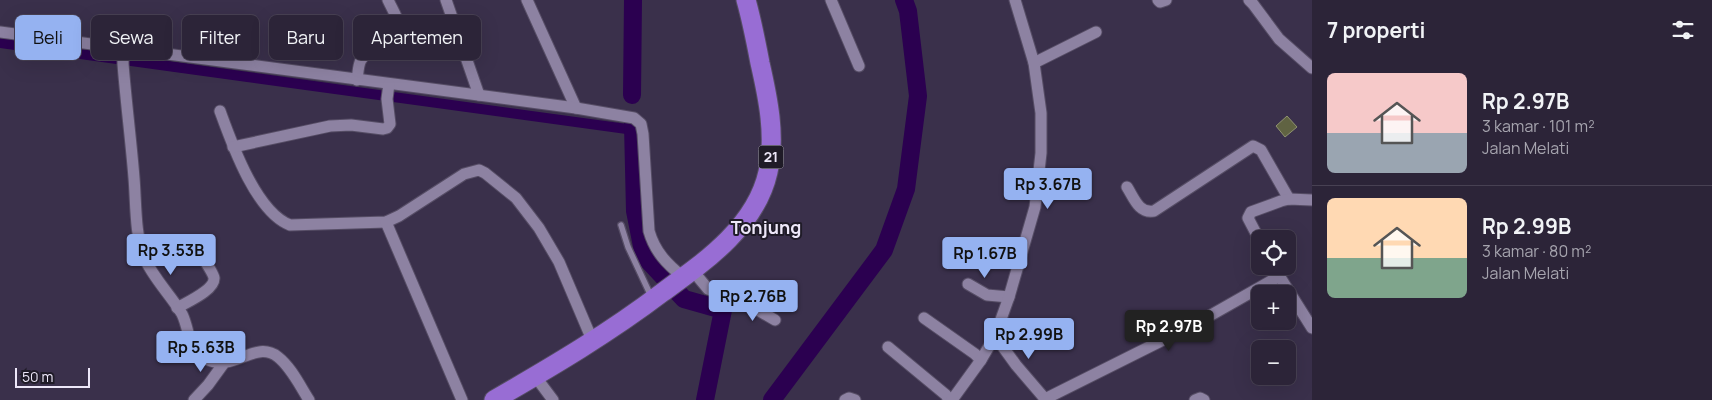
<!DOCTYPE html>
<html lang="id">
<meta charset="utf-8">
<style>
body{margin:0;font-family:Manrope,sans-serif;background:#383043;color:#f1f3f6;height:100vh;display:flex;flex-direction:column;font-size:19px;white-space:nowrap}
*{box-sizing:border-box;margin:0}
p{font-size:16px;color:#a6a4ae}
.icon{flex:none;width:28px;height:28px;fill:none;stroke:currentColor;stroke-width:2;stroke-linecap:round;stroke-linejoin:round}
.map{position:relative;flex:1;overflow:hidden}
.side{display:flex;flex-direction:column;background:#2c2438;width:400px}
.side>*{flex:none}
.guide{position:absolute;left:15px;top:15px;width:475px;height:45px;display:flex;gap:10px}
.fabs{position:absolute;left:1251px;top:230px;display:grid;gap:10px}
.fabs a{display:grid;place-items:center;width:45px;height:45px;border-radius:8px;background:#2c2438;box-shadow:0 5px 20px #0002,0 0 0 1px #484153;font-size:25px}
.scale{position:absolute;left:15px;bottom:12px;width:75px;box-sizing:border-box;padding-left:5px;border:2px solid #ede7f9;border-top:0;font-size:14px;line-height:18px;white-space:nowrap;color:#ede7f9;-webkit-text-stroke:4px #1f1b27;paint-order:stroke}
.price{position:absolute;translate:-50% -42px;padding:0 11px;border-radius:5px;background:#95b2f1;color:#111;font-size:16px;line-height:32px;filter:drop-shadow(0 1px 2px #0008)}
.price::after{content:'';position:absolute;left:50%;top:30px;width:15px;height:11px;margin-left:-8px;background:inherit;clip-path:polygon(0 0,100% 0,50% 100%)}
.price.current{background:#222;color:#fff}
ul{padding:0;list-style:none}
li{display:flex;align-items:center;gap:15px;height:125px;padding:0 15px}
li+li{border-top:1px solid #484153}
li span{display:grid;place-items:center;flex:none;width:140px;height:100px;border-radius:8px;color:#555}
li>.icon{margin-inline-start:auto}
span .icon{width:60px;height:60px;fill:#fffc;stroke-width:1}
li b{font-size:21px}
h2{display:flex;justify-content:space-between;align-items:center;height:60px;padding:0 15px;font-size:21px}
.tag{padding:0 18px;border-radius:8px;background:#2c2438;box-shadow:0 5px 20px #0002,0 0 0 1px #484153;font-size:18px;line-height:45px}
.tag.current{background:#95b2f1;color:#111}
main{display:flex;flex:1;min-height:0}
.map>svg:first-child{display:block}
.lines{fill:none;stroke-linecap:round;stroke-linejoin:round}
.canal{stroke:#2b0050;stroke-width:10}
.river{stroke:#2b0050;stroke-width:18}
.building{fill:#606342;stroke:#8f9270}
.service-casing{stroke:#564d65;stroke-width:8}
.minor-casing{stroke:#564d65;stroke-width:13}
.trunk-casing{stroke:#564d65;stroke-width:21}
.service{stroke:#8d82a2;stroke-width:5.5}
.minor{stroke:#8d82a2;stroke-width:11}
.trunk{stroke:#986dd4;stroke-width:19}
.labels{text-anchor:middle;stroke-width:4;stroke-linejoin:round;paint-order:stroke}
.shield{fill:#1f1b27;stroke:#afaaba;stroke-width:1}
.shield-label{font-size:14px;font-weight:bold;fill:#ede7f9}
.quarter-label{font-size:18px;font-weight:bold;fill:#ede7f9;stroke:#1f1b27}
</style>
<main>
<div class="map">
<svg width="1312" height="400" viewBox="0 0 1312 400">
<rect width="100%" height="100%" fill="#3a304b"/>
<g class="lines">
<path class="canal" d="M0,43L634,130"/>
<g class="river">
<path d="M632,95L633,0"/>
<path d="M633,125L635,211L644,256L684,299L723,310L705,400"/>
<path d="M772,400L884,250L906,189L918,96L908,11L904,0"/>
</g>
</g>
<path class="building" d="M1287,116L1297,127L1285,137L1276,126Z"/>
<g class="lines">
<g class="service-casing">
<path id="service" d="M621,225L628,247L651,296"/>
</g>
<g class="minor-casing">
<g id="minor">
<path d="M446,0L479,95"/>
<path d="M527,0L576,108"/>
<path d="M831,0L859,66"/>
<path d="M1158,0L1160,2L1166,0"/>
<path d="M1249,0L1253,4L1279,39L1312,68"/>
<path d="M0,32L576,108L634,118L641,124L643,134L649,231C655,252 667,264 683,277"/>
<path d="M123,49V64C126,102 131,140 134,178C136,201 135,236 144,257C153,278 170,294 182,314C190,330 187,350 206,359C234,373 255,339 278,357C291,367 300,386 309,400"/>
<path d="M1034,63L1096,32"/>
<path d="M357,80C358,74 358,65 361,60C363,56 369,53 374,52C380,50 387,49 393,46C410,36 394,13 388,0"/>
<path d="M220,111C232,144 256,212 290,225L386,222L399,216L464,174L479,170L485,173L516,198L539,228L559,262L593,342"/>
<path d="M233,147L330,126L351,125L383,129L387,128L390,124L387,99L389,84"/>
<path d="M1127,187C1134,198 1139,214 1154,211L1253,146L1261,150L1289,199"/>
<path d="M386,222L462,400"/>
<path d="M1260,241L1248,218L1251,212L1281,201L1289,199L1312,200"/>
<path d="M1273,266L1312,328"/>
<path d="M693,271L708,289L744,302L775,320"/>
<path d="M968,284L987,295L1009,297"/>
<path d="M177,308C187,302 215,290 214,278C213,272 202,257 198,250"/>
<path d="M924,318L975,354L981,360"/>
<path d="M995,336L1016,365L1046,400"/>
<path d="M888,347L946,395L949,400"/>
<path d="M535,376L553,400"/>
<path d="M1045,399L1197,323L1278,277"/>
<path d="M194,400L208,385L224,363"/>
<path d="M845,400L849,398L855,400"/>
<path d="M952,400L981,360L995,336L1009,297L1035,207L1041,153V113L1034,63L1015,0"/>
<path d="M1195,400L1200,398L1204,400"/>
</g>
</g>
<g class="trunk-casing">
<path id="trunk" d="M494,400C553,366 609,333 663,292C706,261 756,226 768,172C776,136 768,98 760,63C756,42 752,21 746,0"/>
</g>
<use href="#service" class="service"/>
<use href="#minor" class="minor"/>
<use href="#trunk" class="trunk"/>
</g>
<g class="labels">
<rect class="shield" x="758.5" y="145.5" width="25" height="23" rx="4"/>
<g class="shield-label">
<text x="771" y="162">21</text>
</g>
<g class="quarter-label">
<text x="766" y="234">Tonjung</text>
</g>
</g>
</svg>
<div class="fabs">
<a><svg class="icon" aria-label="locate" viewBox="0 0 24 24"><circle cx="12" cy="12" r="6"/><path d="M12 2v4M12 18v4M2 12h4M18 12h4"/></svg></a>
<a>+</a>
<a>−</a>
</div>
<div class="scale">50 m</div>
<b class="price" style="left:1048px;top:210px">Rp 3.67B</b>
<b class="price" style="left:171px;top:276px">Rp 3.53B</b>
<b class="price" style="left:985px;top:279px">Rp 1.67B</b>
<b class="price" style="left:753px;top:322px">Rp 2.76B</b>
<b class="price current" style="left:1169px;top:352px">Rp 2.97B</b>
<b class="price" style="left:1029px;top:360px">Rp 2.99B</b>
<b class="price" style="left:201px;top:373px">Rp 5.63B</b>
<div class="guide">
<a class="tag current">Beli</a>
<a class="tag">Sewa</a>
<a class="tag">Filter</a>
<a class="tag">Baru</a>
<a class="tag">Apartemen</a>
</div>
</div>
<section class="side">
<h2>7 properti<svg class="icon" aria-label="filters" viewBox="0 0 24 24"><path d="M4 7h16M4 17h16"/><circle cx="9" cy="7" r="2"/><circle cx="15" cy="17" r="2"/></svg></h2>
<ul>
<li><span style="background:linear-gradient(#f6c9c9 60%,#9aa5b1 0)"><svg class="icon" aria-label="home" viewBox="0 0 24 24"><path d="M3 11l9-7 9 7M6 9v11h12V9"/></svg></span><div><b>Rp 2.97B</b><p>3 kamar · 101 m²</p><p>Jalan Melati</p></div></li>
<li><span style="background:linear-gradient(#ffd9b3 60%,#7fa58c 0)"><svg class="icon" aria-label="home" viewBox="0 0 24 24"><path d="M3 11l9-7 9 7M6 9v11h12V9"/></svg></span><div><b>Rp 2.99B</b><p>3 kamar · 80 m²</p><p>Jalan Melati</p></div></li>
</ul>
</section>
</main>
